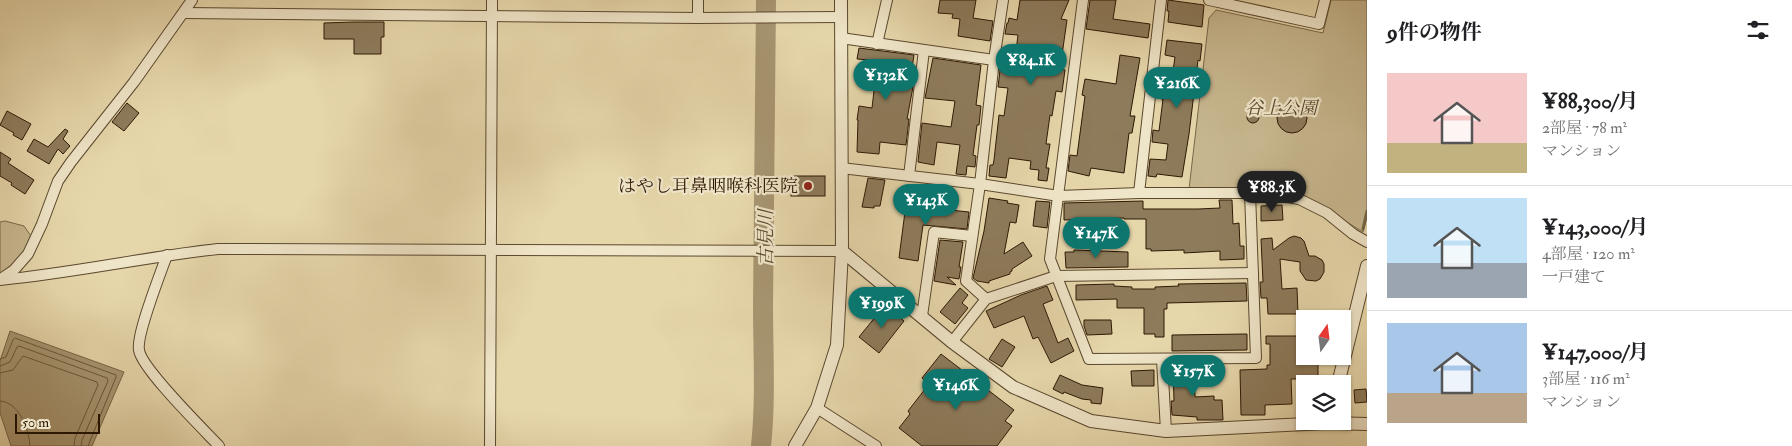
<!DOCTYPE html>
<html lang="ja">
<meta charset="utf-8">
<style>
body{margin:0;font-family:"IM FELL Double Pica","Noto Serif JP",serif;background:#f2f2f2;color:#202124;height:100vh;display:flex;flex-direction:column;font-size:19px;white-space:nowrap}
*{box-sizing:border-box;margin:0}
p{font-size:16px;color:#757577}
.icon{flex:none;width:28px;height:28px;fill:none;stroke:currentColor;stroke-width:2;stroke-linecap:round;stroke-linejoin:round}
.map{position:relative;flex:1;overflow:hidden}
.sheet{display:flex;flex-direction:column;background:#fff;width:425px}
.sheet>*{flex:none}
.needle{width:32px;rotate:14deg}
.controls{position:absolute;left:1296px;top:310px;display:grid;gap:10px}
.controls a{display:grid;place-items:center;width:55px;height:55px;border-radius:0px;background:#fff;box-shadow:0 1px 4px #0004;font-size:25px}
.scale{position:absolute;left:15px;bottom:12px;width:85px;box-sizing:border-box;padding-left:5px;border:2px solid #2d1804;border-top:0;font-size:14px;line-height:18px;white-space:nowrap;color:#2d1804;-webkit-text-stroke:4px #efe5c8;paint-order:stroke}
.price{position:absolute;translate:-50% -42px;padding:0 11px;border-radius:18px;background:#0f766e;color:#fff;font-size:16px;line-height:32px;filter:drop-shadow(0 1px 2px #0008)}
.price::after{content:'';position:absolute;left:50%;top:30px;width:15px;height:11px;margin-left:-8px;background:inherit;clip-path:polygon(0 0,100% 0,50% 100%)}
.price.selected{background:#222;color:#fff}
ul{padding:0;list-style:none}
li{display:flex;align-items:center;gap:15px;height:125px;padding:0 20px}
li+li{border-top:1px solid #e0e0e0}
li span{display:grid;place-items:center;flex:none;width:140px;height:100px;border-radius:0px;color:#555}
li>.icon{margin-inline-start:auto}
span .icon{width:60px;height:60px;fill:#fffc;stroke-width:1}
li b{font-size:21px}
h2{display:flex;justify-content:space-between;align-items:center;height:60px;padding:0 20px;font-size:21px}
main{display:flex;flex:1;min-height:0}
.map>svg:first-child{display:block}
.green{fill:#c7b78f;stroke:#7a684a}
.water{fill:#a79672;stroke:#766446}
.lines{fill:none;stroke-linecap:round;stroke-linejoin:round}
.shore{stroke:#6a573b;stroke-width:1}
.stream{stroke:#766446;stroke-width:3}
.river{stroke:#a79672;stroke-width:20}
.building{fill:#8d7b5b;stroke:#2d1804}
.minor-casing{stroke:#5b482e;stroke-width:12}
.tertiary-casing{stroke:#5b482e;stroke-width:14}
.minor{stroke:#efe5c8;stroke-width:10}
.tertiary{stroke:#efe5c8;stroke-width:12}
.poi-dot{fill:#8f2418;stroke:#efe5c8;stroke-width:2}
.labels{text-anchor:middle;stroke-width:4.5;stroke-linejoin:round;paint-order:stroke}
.park-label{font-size:18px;font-style:italic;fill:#5b482e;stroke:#efe5c8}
.poi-label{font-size:18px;fill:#2d1804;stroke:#efe5c8;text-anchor:end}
.water-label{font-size:19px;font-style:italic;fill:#5e4a30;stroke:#efe5c8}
</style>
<main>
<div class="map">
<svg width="1367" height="446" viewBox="0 0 1367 446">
<rect width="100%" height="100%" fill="#e6d7ab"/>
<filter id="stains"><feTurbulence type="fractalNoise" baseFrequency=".004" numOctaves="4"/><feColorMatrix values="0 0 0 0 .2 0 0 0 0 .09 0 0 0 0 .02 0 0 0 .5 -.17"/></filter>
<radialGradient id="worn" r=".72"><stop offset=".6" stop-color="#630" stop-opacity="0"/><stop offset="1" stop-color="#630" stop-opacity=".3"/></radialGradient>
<g class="green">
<path d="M1331,0H1367V218L1363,232C1338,217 1313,200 1285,192C1260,184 1216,189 1189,189L1209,18L1216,10L1323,33Z"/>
<path d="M5,221L24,226L31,236C24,255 17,264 0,274V222Z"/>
</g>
<path class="water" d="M10,331L124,372L92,446H11L0,413V361Z"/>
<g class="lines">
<g class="shore">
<path d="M0,359L6,357L13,340L15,338L116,375V377L88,446"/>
<path d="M0,366L10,362L17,347L19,346L107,378L108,381L82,440L81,446"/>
<path d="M0,373L13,370L23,356L97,382L98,385L75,438L74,446"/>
<path d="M0,401C19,402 29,429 30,446"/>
</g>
<path class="stream" d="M1363,229L1367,211"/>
<path class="river" d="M761,446C766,399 763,352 763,305C764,203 765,102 766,0"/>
</g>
<g class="building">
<path d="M940,0H976L973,18L993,21L990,41L958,36L960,19L952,18L953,14L938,13Z"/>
<path d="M1020,0H1069L1061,19L1067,20L1060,69L1065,70L1062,92L1056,91L1052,116L1050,115L1046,144H1050L1046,168H1049L1047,181L1038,180L1039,170L1030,169L1031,161L1009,158L1006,178L989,176L990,165H993L994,160L999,115L1004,116L1008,88L998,87L1001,62L1012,64L1013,58L1015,59L1018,35L1005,34L1007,23H1008L1009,18L1017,20Z"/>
<path d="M1090,0H1116L1113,19L1150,24L1148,38L1086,29Z"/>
<path d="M1168,0L1204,5L1202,27L1168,22L1169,11H1167Z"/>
<path d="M354,22H384V37H381V54H354V39H324V23Z"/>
<path d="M1167,40L1202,44L1200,61L1198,60L1189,134L1182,177L1157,174L1156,177L1148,176L1150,159L1166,160L1168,144L1152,142L1153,130L1159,131L1163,99H1161L1163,86L1169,87L1171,85L1175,57L1165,55Z"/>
<path d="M859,48L914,55L909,87H913L907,119H909L906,145L880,142L879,154L857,152L858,120H857L859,106L872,108L875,82L868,81L870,60L857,59Z"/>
<path d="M1120,55L1140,58L1130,116H1135L1132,133H1129L1124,173L1091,168L1089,176L1068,171L1070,155L1077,156L1085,96L1082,95L1085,79L1116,84Z"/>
<path d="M933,58L981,65L976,105L981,106L979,125H977L973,155L976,156L975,167L967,166L966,175L956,174L960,145L937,142L934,165L918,162L922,123L951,127L955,101L925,98Z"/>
<path d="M127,103L139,113L124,131L112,122Z"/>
<circle cx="1292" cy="118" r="15"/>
<circle cx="1253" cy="117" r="6"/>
<path d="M7,111L31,124L22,140L13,135L14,133L0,125Z"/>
<path d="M65,129L68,131L63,139L70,146L63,154L58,149L49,164L27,151L34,139L48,147Z"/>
<path d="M0,152L11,159L8,163L34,180L25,194L11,185L12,183L0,176Z"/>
<rect x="791" y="176" width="34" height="20"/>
<path d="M868,178L885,180L880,206H874V208L862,207Z"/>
<path d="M989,198L1008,201L1007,203L1019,205L1016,223L1010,222L1004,254L1023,242L1032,256L1012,269V271L1010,272V274L989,281V283L977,281L973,278L984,231Z"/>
<path d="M1219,200H1232L1233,224L1239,223L1240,246H1244V259L1220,260V251L1184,253V250L1151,251V249H1146V219H1124V218L1064,220V203L1143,201V209H1198L1220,208Z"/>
<path d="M1036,201L1050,202L1047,228L1033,226Z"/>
<path d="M914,202L923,204V205L930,208L969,212L967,229L923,225L918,261L899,258L906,204L913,205Z"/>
<path d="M1282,205L1283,220L1261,221V206Z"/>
<path d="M1294,236L1301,238L1304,241L1309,256H1315L1322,260L1324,264V272L1320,279L1316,281L1306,280L1300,271V262L1280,259L1282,289L1297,288L1298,314H1268L1267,298H1261L1260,282H1263L1261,239L1272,238L1273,250L1289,238Z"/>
<path d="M940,240L963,242L959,267H961L959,279L947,277L956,285L934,281Z"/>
<path d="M1074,250L1128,252V267L1066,268L1065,252H1074Z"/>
<path d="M1246,283L1247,301L1167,303V309H1164V337H1155V334H1144V308H1117V299L1076,300V285L1114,284V286L1132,287V289H1155V287L1179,286L1178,284Z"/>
<path d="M1047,286L1053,300L1043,304L1058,343L1068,338L1074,351L1051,363L1038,337L1033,339L1024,316L994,328L986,311L1021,295Z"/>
<path d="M960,288L968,295L962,303L968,308L955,324L940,312Z"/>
<path d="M885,305L904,321L879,353L859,337Z"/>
<path d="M1084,320H1111L1112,334L1087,335L1084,326Z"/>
<path d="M1247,334V350L1172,351V335Z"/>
<path d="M1266,336H1305V363H1318V379H1291L1292,404L1265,405V415H1241L1240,370L1267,369V365H1270V344H1266Z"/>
<path d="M1002,339L1015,347L1002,367L989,359Z"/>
<path d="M941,354L1014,410L1005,421L1012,426L997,446H922L899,428L910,414L908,411L929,384L922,378Z"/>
<path d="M1173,365H1194L1195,397L1214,396V400H1222L1223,420H1197V417L1172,415L1171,401H1174Z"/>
<path d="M1154,370V386H1132L1131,371Z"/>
<path d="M1060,375L1082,385L1103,388L1101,404L1091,403V400L1082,399L1064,392L1063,394L1053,389Z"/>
<path d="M1366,389L1367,402L1355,403L1354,390Z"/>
</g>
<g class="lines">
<g class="minor-casing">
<g id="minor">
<path d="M698,0V18"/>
<path d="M1083,0L1050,259L1089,359L1256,358L1250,193"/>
<path d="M1209,0L1319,24L1325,0"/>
<path d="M184,13L698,18L841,17"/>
<path d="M841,38L994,60"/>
<path d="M877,44L887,0"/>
<path d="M841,168L980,184L1059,196L1139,193H1250L1282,196L1299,199L1327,213L1353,234L1367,242"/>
<path d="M909,176L924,50"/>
<path d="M1139,193L1161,0"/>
<path d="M167,255C161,272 136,335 139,350C141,368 203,429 219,446"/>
<path d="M1,279L14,270L28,254L42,224L58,181L71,162L134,82L192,0"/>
<path d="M0,280C73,273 145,257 218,249L842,251"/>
<path d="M986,299L966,281L980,184L994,60L1003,0"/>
<path d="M922,316L934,232L972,236"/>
<path d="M952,342L986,299L1056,276L1253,273"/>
<path d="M1162,359L1166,431"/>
<path d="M817,408L876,446"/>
<path d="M490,446L492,0"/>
</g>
</g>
<g class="tertiary-casing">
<g id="tertiary">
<path d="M842,251L952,342L1013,387L1091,421L1166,431L1328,423L1367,424"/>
<path d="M1338,384L1367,266"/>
<path d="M795,446L817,408L837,345L842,251L841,0"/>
</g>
</g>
<use href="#minor" class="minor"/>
<use href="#tertiary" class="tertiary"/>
</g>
<circle class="poi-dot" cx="808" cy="186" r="5"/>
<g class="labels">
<g class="park-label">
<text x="1281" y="114">谷上公園</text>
</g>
<g class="poi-label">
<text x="798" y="192">はやし耳鼻咽喉科医院</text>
</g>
<g class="water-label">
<text transform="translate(765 238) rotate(-90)" y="7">古見川</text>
</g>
</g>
<rect width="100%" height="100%" filter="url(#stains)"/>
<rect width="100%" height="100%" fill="url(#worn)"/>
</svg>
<div class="controls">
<a><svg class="needle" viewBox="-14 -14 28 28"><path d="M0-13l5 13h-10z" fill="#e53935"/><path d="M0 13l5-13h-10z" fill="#757577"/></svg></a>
<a><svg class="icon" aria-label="layers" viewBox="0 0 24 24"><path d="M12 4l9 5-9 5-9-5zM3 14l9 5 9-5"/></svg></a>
</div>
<div class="scale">50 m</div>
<b class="price" style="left:1031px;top:86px">¥84.1K</b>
<b class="price" style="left:886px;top:101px">¥132K</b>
<b class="price" style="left:1177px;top:109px">¥216K</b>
<b class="price selected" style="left:1272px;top:213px">¥88.3K</b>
<b class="price" style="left:926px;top:226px">¥143K</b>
<b class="price" style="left:1096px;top:259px">¥147K</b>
<b class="price" style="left:882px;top:329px">¥199K</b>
<b class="price" style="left:1193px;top:397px">¥157K</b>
<b class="price" style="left:956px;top:411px">¥146K</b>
</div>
<section class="sheet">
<h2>9件の物件<svg class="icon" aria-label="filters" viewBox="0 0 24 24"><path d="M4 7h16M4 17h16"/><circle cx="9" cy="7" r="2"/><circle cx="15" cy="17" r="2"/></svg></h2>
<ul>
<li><span style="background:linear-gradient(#f6c9c9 70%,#c2b280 0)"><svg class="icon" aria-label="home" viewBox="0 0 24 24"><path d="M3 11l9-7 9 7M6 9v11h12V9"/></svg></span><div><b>¥88,300/月</b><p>2部屋 · 78 m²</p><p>マンション</p></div></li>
<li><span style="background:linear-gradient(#bfe0f5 65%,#9aa5b1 0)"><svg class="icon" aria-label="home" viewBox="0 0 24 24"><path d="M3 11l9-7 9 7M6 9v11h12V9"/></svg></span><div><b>¥143,000/月</b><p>4部屋 · 120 m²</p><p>一戸建て</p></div></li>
<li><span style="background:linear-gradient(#a9c7e8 70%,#b9a48a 0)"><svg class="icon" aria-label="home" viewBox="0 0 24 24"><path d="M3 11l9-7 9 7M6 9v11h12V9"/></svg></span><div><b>¥147,000/月</b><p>3部屋 · 116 m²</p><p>マンション</p></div></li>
</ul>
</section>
</main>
